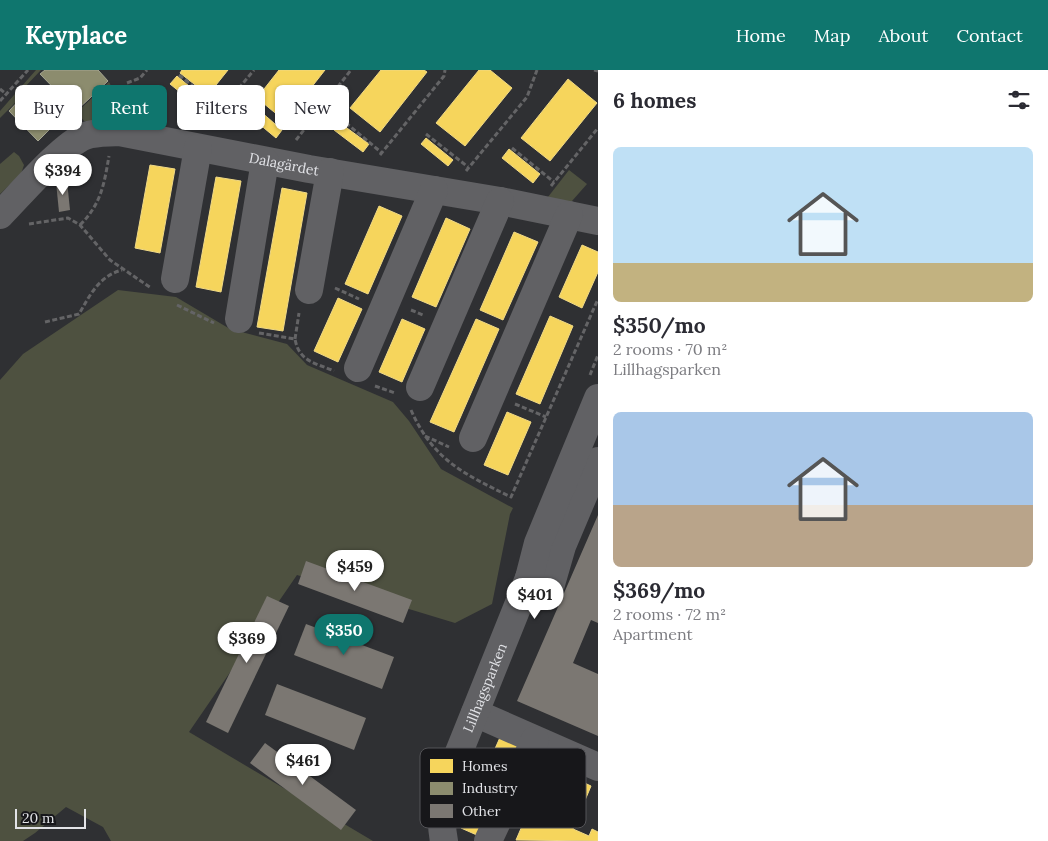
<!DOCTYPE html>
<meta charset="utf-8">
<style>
body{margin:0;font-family:Lora,serif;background:#f2f2f3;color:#2b2b33;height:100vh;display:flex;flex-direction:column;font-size:19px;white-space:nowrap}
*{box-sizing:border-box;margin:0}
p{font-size:16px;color:#7c7c81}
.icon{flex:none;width:28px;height:28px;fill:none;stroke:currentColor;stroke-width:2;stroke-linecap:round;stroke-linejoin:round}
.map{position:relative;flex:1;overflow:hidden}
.side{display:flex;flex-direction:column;background:#fff;width:450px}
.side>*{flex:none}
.top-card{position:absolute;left:15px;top:15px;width:475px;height:45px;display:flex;gap:10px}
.scale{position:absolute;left:15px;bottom:12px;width:71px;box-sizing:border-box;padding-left:5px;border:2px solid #e2e3e7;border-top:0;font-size:14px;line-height:18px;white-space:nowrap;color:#e2e3e7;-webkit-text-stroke:4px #17171a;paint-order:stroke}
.price{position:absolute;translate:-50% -42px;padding:0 11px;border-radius:18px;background:#fff;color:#222;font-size:16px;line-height:32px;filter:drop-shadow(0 1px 2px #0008)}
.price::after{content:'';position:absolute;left:50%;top:30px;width:15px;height:11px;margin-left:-8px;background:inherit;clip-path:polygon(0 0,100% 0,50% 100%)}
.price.on{background:#0f766e;color:#fff}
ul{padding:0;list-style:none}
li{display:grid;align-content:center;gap:10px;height:265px;padding:0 15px}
li span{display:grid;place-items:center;height:155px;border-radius:8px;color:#555}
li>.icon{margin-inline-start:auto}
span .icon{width:90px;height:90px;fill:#fffc;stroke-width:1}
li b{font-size:21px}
h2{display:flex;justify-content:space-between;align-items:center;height:60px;padding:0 15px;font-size:21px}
.tag{padding:0 18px;border-radius:8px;background:#fff;box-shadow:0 1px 4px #0004;font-size:18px;line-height:45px}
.tag.on{background:#0f766e;color:#fff}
header{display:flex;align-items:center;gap:30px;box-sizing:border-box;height:70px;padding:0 25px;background:#0f766e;color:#fff}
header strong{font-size:24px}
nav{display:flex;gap:28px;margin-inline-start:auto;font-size:18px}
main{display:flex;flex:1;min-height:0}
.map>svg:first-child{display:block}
.green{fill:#4e5140}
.homes{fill:#f6d55c;stroke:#f0d986}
.industry{fill:#8c8c6e;stroke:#a6a692}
.building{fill:#7b7772}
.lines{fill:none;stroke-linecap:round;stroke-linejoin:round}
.path{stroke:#646466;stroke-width:3;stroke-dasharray:5 2.5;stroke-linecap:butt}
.minor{stroke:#616164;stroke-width:28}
.labels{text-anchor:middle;stroke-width:5;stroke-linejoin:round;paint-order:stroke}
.street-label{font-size:14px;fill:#e2e3e7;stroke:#17171a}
.key{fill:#17171a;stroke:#545458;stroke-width:1}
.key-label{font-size:14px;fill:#e2e3e7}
</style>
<header>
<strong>Keyplace</strong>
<nav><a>Home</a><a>Map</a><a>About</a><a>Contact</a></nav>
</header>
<main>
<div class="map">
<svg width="598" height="771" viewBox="0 0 598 771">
<rect width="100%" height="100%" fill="#2f3033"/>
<g class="green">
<path d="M36,0H41L22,20L24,24L0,48V41Z"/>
<path d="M109,12C116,26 117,40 105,51H84L77,42Z"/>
<path d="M14,82L19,86L24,95L21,104L0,124V94Z"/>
<path d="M569,100L587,114L572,131L567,133L548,127Z"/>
<path d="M118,220L176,227L230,259L287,274L307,295L393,332L409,351L441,399L513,438L510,444L492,534L455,553L297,505L189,662L373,771H111L103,757L66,737L35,763L23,771H0V310L23,284Z"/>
</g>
<g class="homes">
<path d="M182,0H228L208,25L180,3Z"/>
<path d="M279,0H325L285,51L257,28Z"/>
<path d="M381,0H424L427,2L380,62L350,38Z"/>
<path d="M479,0H490L512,18L465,76L436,53Z"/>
<path d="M177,6L207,31L201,39L170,14Z"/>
<path d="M568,9L597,33L550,91L521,68Z"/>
<path d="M253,35L282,60L276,68L246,43Z"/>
<path d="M340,53L369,74L363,82L334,60Z"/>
<path d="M426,68L453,90L448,96L421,74Z"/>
<path d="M509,79L540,104L533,113L502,88Z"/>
<path d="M150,95L175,99L160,183L135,178Z"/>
<path d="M216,107L241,111L221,222L196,217Z"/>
<path d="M282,118L307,123L283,261L257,257Z"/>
<path d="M379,136L402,146L368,224L345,214Z"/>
<path d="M446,148L470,159L436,237L412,227Z"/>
<path d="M514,162L538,172L503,250L480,240Z"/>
<path d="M582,175L598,182V202L582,238L559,227Z"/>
<path d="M338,228L362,239L338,292L314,281Z"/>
<path d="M550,246L573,256L540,334L516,324Z"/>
<path d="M402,249L425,259L402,312L379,302Z"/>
<path d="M476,249L499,259L454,362L430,352Z"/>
<path d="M507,342L531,352L508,405L484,395Z"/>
<path d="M502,663L524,672L504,718L482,708Z"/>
<path d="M548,696L591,716L573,759L589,766L592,759L598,762V771L516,770Z"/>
<path d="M480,713L499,721L479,766L461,758Z"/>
</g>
<g class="industry">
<path d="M45,0H98L108,11L76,41L40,4Z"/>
<path d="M24,25L54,55L38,71L9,41Z"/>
</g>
<g class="building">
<path d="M67,111L70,140L59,142L56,112Z"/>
<path d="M598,445V553L591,550L573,593L598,604V666L517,631Z"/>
<path d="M306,491L412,530L403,553L298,514Z"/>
<path d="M267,526L289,536L228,663L206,652Z"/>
<path d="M306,554L394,587L382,619L294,585Z"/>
<path d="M277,614L366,648L354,680L265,645Z"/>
<path d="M265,673L356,740L341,760L250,693Z"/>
</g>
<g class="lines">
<g class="path">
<path d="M594,0L598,1"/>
<path d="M179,5L222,39"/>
<path d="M127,13L140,8L147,0"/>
<path d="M0,19L5,23"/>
<path d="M0,31L28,0"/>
<path d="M340,48L382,83"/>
<path d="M210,53L254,0"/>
<path d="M426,64L468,97"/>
<path d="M296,70L351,0"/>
<path d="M512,78L554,112"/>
<path d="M380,85L444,6L445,0"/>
<path d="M466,101L527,27L537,0"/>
<path d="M551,116L598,58"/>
<path d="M29,154L68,148L80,155L110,190L151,218"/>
<path d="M80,155C101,134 104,115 109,86"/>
<path d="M335,218L359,229"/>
<path d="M177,235L214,253"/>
<path d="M411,240L423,245"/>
<path d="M45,252L79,244C90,225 99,206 122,200"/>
<path d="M259,263L295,269C299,292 316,293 334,301"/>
<path d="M295,269L299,243"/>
<path d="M590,305L598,285"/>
<path d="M375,316L395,323"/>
<path d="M515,334L546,347"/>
<path d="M411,340C433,390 464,404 511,427L598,229"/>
<path d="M425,366L449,377"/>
</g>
<g class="minor">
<path id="s1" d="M0,145C19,126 62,75 85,66C95,62 108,63 119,62L309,99L500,131L598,151"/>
<path d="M175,209L198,78"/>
<path d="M309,220L330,102"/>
<path d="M239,249L265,91"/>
<path d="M358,298L434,120"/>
<path d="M420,317L500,131"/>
<path d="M473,368L569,145"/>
<path d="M529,508L551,514L562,476L598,391"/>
<path d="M475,643L598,697"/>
<path id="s2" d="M444,771C439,747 444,725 451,702L529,508L538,473L598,328"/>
<path d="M488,771L535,670"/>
</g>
</g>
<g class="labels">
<g class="street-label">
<text dy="5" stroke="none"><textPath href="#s1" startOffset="319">Dalagärdet</textPath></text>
<text dy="5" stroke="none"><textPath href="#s2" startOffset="161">Lillhagsparken</textPath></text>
</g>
</g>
<rect x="420" y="678" width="166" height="80" rx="8" class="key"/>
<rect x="430" y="689" width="23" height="14" fill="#f6d55c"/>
<rect x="430" y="712" width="23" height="13" fill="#8c8c6e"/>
<rect x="430" y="734" width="23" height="14" fill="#7b7772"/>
<g class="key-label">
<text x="462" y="701">Homes</text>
<text x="462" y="723">Industry</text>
<text x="462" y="746">Other</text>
</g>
</svg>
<div class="scale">20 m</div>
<b class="price" style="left:63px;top:126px">$394</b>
<b class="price" style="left:355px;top:522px">$459</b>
<b class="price" style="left:535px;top:550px">$401</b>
<b class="price on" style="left:344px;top:586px">$350</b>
<b class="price" style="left:247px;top:594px">$369</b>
<b class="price" style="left:303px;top:716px">$461</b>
<div class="top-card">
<a class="tag">Buy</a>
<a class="tag on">Rent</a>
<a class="tag">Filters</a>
<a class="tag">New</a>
</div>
</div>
<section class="side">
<h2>6 homes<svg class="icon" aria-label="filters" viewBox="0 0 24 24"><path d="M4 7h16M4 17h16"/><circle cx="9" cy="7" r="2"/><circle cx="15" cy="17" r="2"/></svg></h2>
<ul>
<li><span style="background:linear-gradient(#bfe0f5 75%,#c2b280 0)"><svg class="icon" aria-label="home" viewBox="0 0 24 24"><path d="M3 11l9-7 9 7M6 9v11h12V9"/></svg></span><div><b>$350/mo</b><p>2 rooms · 70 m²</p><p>Lillhagsparken</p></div></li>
<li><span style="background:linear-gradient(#a9c7e8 60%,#b9a48a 0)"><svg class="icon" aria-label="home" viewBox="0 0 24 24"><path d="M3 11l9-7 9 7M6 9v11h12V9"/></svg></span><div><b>$369/mo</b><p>2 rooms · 72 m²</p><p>Apartment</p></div></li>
</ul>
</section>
</main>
